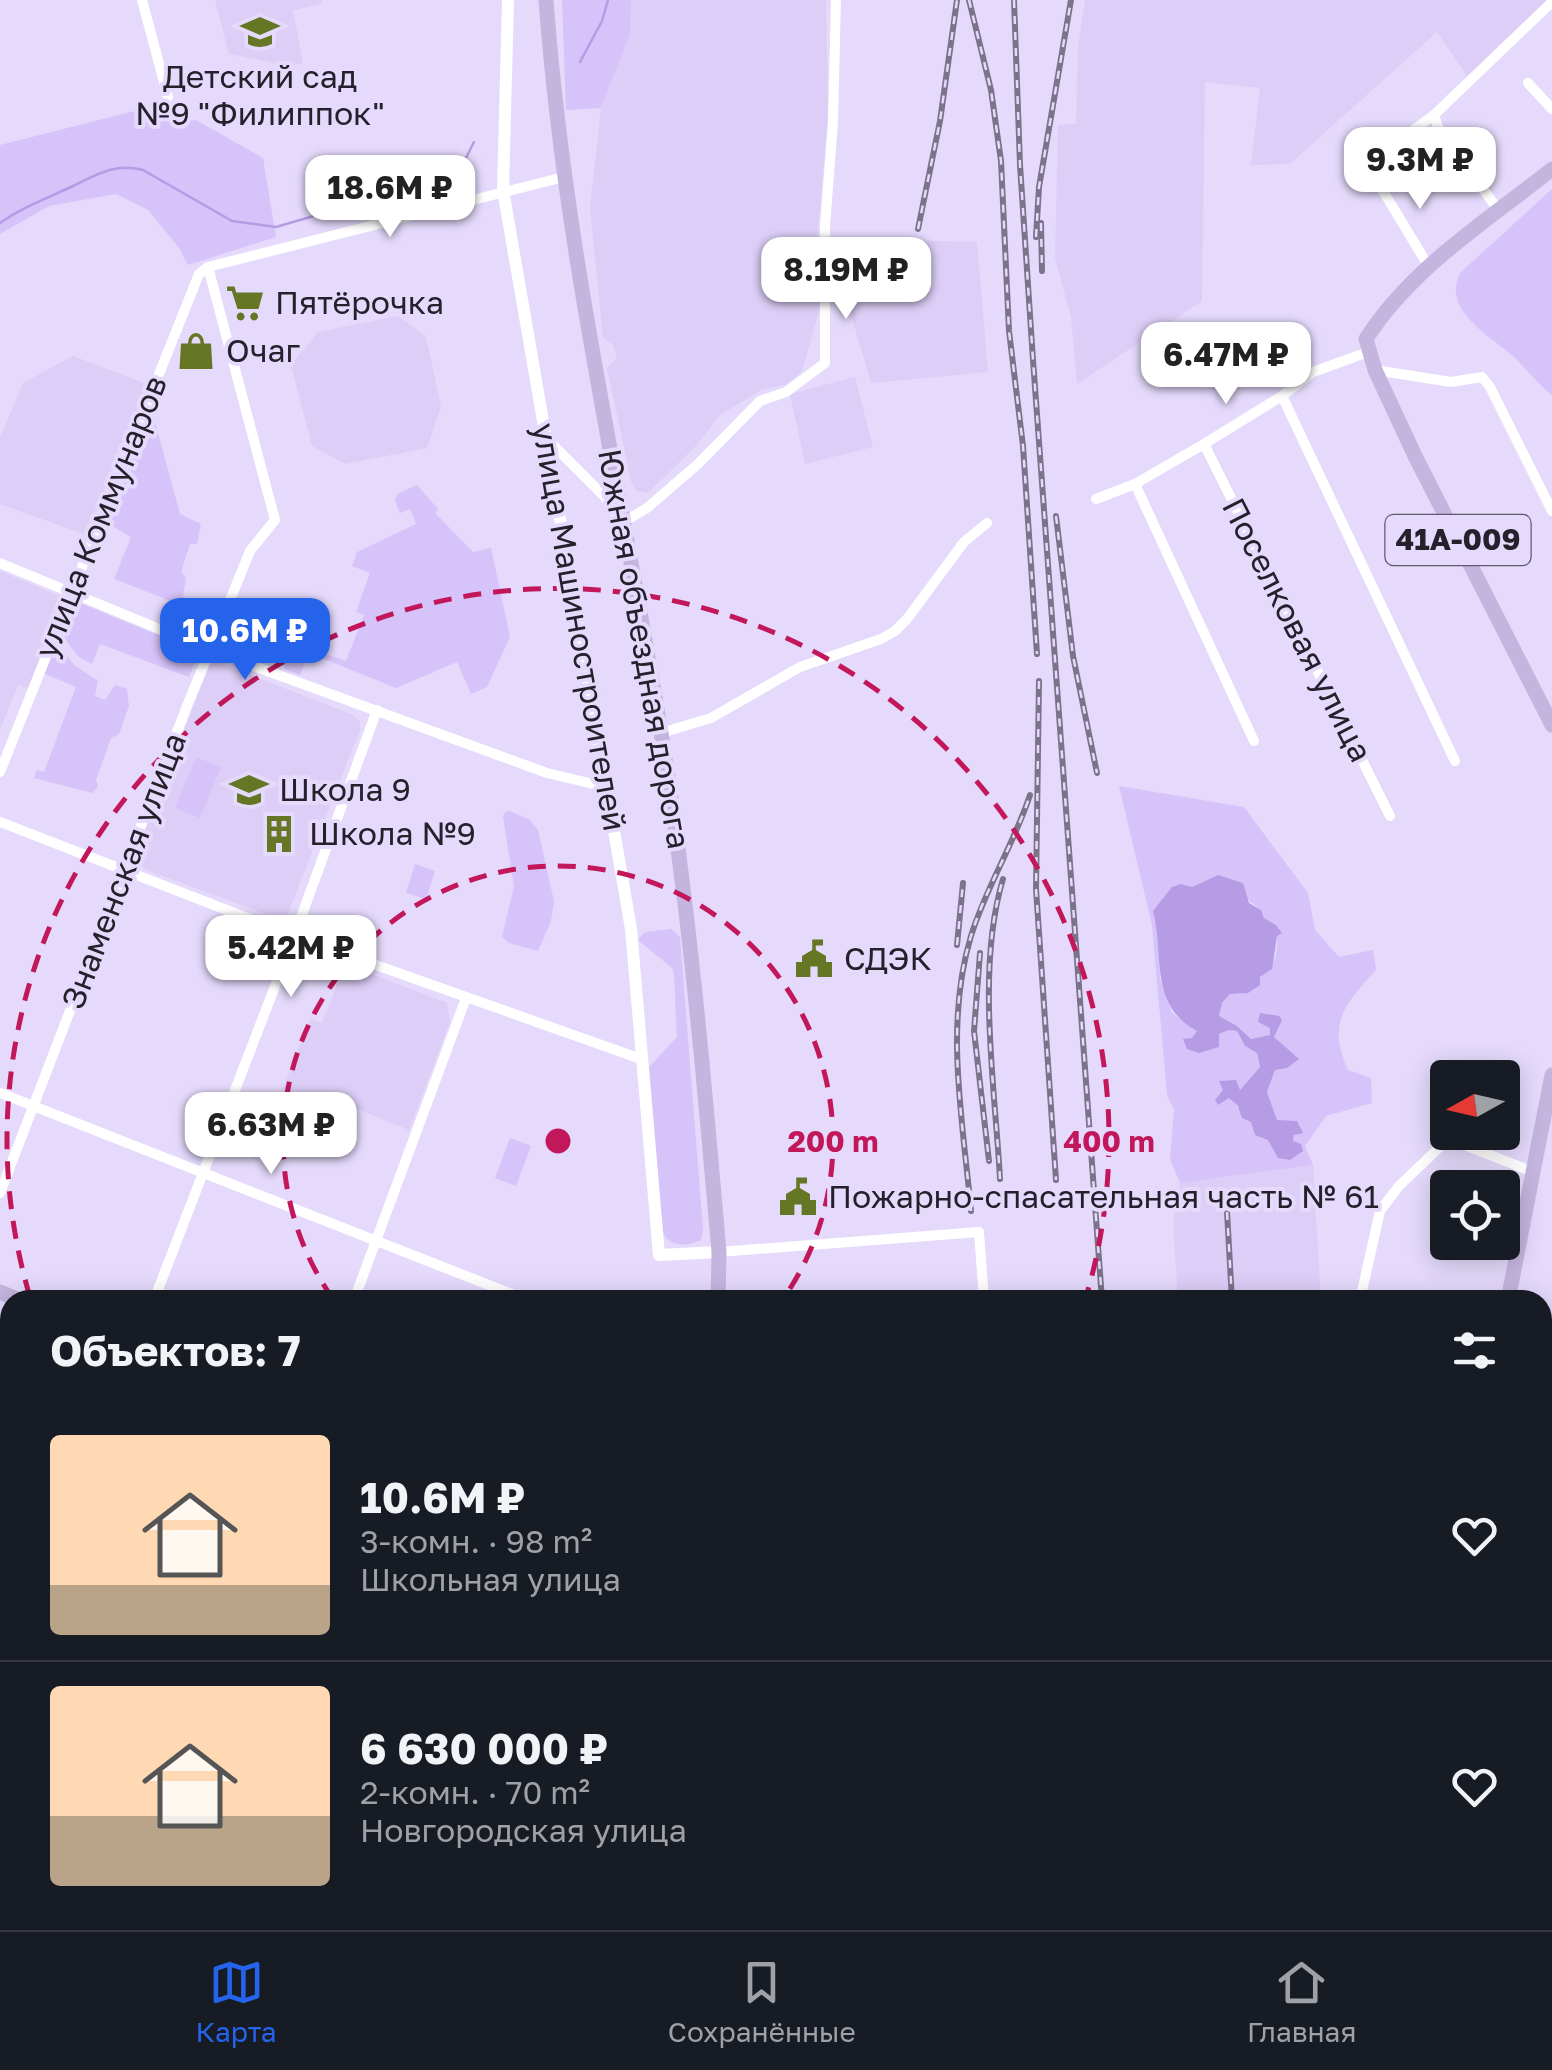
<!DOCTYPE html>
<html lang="ru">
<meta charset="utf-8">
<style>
body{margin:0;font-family:"Golos Text",sans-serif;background:#242831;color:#f1f3f6;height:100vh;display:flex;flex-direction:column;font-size:38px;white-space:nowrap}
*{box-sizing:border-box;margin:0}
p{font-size:32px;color:#9ea1a6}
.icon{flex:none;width:55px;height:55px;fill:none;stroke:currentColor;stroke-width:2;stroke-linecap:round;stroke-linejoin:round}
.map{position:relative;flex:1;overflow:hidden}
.details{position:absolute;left:0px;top:1290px;width:1552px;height:640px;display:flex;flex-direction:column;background:#171b24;border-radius:30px 30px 0 0;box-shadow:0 5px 25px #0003}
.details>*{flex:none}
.needle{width:65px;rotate:262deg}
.buttons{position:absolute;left:1430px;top:1060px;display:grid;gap:20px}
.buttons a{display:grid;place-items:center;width:90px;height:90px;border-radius:10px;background:#171b24;box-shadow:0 5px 25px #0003;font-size:50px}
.price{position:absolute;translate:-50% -85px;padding:0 22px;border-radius:20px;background:#fff;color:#222;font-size:32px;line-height:65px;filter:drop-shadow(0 2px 5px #0008)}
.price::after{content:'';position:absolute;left:50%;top:60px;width:30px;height:22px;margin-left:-15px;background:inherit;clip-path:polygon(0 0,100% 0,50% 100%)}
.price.current{background:#2563eb;color:#fff}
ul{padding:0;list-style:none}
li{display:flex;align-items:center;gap:30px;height:250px;padding:0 50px}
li+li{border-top:2px solid #363941}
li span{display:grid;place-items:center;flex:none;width:280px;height:200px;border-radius:10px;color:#555}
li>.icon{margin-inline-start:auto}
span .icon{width:120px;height:120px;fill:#fffc;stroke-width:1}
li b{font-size:42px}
h2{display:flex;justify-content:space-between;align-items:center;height:120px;padding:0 50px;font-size:42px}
.dock{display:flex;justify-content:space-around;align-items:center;height:140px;border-top:2px solid #363941;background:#171b24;font-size:28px;color:#9ea1a6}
.dock a{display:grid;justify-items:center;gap:5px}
.dock .current{color:#2563eb}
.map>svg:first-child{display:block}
.built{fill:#dccef7}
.green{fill:#d6c3fa;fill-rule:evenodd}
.water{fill:#b69be5}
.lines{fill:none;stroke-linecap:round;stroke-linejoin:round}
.stream{stroke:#b69be5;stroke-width:2.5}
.minor{stroke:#fff;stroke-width:10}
.tertiary{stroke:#fff;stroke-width:12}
.primary{stroke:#c4b5df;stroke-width:15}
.rail-casing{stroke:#7a7389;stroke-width:6}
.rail{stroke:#e5dafc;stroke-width:2.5;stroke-dasharray:8;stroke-linecap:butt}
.ring{fill:none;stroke:#c2185b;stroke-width:5;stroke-dasharray:18 12}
.labels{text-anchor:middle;stroke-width:8;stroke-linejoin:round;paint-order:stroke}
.shield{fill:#e5dafc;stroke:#5e586a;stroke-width:2.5}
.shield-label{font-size:30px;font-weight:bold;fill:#24202c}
.poi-label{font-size:32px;fill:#24202c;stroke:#e5dafc;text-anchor:start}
.street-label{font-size:32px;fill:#24202c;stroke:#e5dafc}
.centre{fill:#c2185b;stroke:#e5dafc;stroke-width:5}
.ring-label{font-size:30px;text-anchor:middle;font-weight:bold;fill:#c2185b;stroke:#e5dafc;stroke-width:8;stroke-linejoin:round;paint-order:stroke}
</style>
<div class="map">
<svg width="1552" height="1930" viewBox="0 0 1552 1930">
<rect width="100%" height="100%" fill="#e5dafc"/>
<g class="built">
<path d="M215,0H321L322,4L293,10L303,63L288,66L229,54Z"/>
<path d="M631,0H826L828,115L815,264L820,308L802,371L785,385L763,389L720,415L694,448L648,493L637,491L631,481L607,368L617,357L613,345L603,338L590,208L601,108L630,34Z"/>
<path d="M1085,0H1552L1469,79L1437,32L1290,164L1251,165L1260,88L1205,82L1202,301L1077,384L1071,317L1055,258L1058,125L1076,124L1078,46Z"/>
<path d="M863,239L977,242L988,372L871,383L834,257Z"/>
<path d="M398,316L426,337L441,406L427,448L345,464L312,446L291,365L318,332Z"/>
<path d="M73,356L147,384L86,535L0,504V438L23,383Z"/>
<path d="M855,377L873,447L805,464L790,394Z"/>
<path d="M0,571L64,598L28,688L18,685L0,730Z"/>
<path d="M215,661L353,715L360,722V730L285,921L146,870L139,862L137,849L210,665Z"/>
<path d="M345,964L447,1003L450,1022L409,1130L357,1109L333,1119L279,1099L310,1019L322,1023Z"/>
<path d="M1313,1165L1321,1300H1178L1173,1223L1180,1183Z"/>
</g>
<g class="green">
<path d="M562,0H631L630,34L601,108L566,110Z"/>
<path d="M162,104L171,122L196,120L263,158L276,237L188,265L179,248L148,210L116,194L49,206L0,234V145Z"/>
<path d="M1552,189V395C1537,384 1527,369 1513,356C1489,335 1440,309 1461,272Z"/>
<path d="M148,413L154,418L180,514L201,524L197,544H190L181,572L186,577L183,597L216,614L206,640L196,637L205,614L114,579L131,537L105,522Z"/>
<path d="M417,485L438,509L435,513L473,552L491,548L510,637L487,687L471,694L457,662L396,688L309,653L300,675L285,669L283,663L294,643L346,661L364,615L356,612L370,573L352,566L357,552L416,524L410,509L400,513L395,501L397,494Z"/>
<path d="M75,601L199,652L189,677L100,644L92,664L79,657L59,632L70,603Z"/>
<path d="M58,644L74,665L98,681L95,696L105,700L115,685L127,689L129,706L119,734L111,738L96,780L98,787L92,793L34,778L37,770L44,772L76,687L43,673L54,645Z"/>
<path d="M196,757L221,767L200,818L175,808Z"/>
<path d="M1119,786L1244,807L1308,893L1315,930L1339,957L1373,950L1376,970C1344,1005 1327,1023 1348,1070L1371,1078L1372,1103L1326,1116L1305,1146L1313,1165L1180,1183L1170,1159L1174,1110L1167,1095L1152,925ZM1218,875L1261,910L1264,918L1276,925C1281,968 1270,963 1248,993L1230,994L1222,1003L1219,1016L1237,1026L1251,1039L1270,1035L1271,1028L1287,1068L1275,1070L1267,1092L1277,1121H1297L1293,1141L1251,1122L1229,1097L1218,1105L1223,1090L1220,1082L1239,1091L1260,1067L1257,1053L1245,1046L1237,1031L1229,1030L1187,1049L1197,1031L1172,1013L1160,979L1159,932L1181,884L1192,887Z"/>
<path d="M510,811L530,820L538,830L554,901L551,921L538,951L509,943L502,937L514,886L503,817L505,812Z"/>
<path d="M415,864L435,871L426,899L406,893Z"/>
<path d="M672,929L680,937L703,1229L701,1240C686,1247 669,1247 662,1231L649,1067L677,1037L674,974L672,968L638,940L645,932Z"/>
<path d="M510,1138L531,1146L516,1186L495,1178Z"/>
</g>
<path class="water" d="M1218,875L1243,883L1249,903L1261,910L1264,918L1276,925L1282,933L1277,936L1272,969L1260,977V985L1248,993L1230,994L1222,1003L1219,1016L1237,1026L1251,1039L1270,1035V1028L1258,1022L1260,1013L1279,1016L1282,1020L1274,1037L1299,1059L1287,1068L1275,1070L1267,1092L1277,1120L1297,1121L1303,1133L1294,1135L1293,1141L1301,1144L1303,1151L1290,1160L1278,1158L1268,1140L1255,1135L1251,1122L1242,1118L1238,1106L1229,1098L1218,1105L1215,1100L1223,1090L1219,1081L1236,1080L1240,1090L1260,1067L1257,1053L1245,1046L1237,1031L1229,1030L1219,1034V1047L1199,1053L1187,1049L1183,1039L1192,1038L1197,1031C1148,1004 1165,957 1153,911L1172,887L1181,884L1192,887Z"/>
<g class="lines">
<g class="stream">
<path d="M580,62L602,21L608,0"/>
<path d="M0,223C24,206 48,198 73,186C98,174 114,163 143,170L232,221L276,227L430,182L462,166L474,142"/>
</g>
<g class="minor">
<path d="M142,0L168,97"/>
<path d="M1528,83L1552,109"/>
<path d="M1434,115L1438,127L1499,211"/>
<path d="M1429,267L1374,176L1373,165L1389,148L1434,115L1552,2"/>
<path d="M1375,370L1451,382L1482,377L1490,387L1552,511"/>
<path d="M1282,396L1455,761"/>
<path d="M549,441L604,496L622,523L647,508L698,464L760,401L786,392L825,363V226L833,122L836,0"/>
<path d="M1204,444L1390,816"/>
<path d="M1135,484L1254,741"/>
<path d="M1096,499L1135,484L1204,444L1282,396L1313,372L1368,352"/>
<path d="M0,563L210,650L547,773L606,787"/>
<path d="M661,733L711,718L800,667L881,639L895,631L907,619L964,542L987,523"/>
<path d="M0,772L199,274L208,267L564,177"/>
<path d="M0,822L294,936L641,1059"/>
<path d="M0,1093L527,1300"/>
<path d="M0,1193L187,706L250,551L275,520L208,267"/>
<path d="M719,1252L979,1232L984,1300"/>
<path d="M154,1300L289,950L377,710"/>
<path d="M354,1300L466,998"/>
<path d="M1360,1300L1380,1211L1399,1186L1444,1143L1457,1142L1533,1172"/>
<path d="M0,1466L10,1470"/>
<path d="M1542,1493L1552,1495"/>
<path d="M0,1672L10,1647"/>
<path d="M1542,1773L1552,1733"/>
<path d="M1542,1809L1552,1810"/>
<path d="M0,1861L10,1864"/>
<path d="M154,1920L178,1930"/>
<path d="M649,1920L675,1930"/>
<path d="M763,1920L765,1930"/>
<path d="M106,1930L110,1920"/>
<path d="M314,1930L318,1920"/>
<path d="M523,1930L527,1920"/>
</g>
<path class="tertiary" d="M508,0L503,190L631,929L659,1255L719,1252"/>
<g class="primary">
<path d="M546,0C564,247 621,489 661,733C689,905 704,1078 719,1252L718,1300"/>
<path d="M1552,169C1487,221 1411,268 1366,339L1375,370L1415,456L1552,725"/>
<path d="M0,1292L19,1300"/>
<path d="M1508,1300L1552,1075"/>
<path d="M1354,1930L1355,1920"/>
</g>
<g class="rail-casing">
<g id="rail">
<path d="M969,0L991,90L1001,161L1009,331L1023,446L1037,654"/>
<path d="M1014,0L1020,165L1033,360L1102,1300"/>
<path d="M1041,223L1042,271"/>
<path d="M918,229L940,121L957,0"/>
<path d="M1036,237L1039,187L1071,0"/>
<path d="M1056,516L1073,656L1097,773"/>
<path d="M1039,681L1036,889L1056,1180"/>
<path d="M957,945L963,883"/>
<path d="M980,953L974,1031L989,1161"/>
<path d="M1000,1179C995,1086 976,969 1003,879"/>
<path d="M971,1211C963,1121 944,1025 971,936C986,887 1014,844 1030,795"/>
<path d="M1227,1212L1232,1300"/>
<path d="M1062,1920V1930"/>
<path d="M1109,1920L1110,1930"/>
<path d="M1140,1920V1930"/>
<path d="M784,1930L851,1925L895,1930"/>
<path d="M1090,1930L1091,1920"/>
<path d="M1214,1930L1215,1920"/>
</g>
</g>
<use href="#rail" class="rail"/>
</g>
<g class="ring">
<path d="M333 1299A275 275 0 1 1 783 1299"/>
<path d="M30 1297A551 551 0 1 1 1086 1297"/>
</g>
<defs>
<g id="school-bare" transform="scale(3)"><path d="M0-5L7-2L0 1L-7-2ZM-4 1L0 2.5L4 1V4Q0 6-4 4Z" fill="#657725" stroke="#e5dafc" stroke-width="2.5" paint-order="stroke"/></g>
<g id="supermarket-bare" transform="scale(3)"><path d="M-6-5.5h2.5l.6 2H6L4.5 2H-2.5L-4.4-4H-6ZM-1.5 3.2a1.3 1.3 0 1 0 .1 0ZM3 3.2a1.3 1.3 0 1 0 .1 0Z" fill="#657725" stroke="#e5dafc" stroke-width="2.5" paint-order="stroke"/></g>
<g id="shop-bare" transform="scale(3)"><path d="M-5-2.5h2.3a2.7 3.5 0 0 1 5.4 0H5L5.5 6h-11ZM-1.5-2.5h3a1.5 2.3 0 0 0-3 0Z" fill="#657725" stroke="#e5dafc" stroke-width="2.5" paint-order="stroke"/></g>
<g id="building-bare" transform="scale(3)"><path d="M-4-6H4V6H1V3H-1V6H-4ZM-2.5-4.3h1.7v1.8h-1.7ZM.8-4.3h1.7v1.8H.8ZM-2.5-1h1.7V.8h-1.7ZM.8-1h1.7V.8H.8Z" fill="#657725" stroke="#e5dafc" stroke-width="2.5" paint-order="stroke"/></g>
<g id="civic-bare" transform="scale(3)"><path d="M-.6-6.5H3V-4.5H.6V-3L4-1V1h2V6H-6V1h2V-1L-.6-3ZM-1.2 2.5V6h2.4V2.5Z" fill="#657725" stroke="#e5dafc" stroke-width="2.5" paint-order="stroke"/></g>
</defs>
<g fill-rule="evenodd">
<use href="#school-bare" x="260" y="32"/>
<use href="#supermarket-bare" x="245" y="303"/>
<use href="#shop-bare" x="196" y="351"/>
<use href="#school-bare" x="249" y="790"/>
<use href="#building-bare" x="279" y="834"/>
<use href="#civic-bare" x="814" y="959"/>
<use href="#civic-bare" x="798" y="1197"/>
</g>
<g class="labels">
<rect class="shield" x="1385.5" y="515" width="145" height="50" rx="8"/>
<g class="shield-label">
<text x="1458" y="550">41А-009</text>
</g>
<g class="poi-label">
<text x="260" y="88" text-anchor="middle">Детский сад<tspan x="260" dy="37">№9 "Филиппок"</tspan></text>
<text x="275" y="314">Пятёрочка</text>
<text x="226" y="362">Очаг</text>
<text x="279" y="801">Школа 9</text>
<text x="309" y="845">Школа №9</text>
<text x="844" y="970">СДЭК</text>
<text x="828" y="1208">Пожарно-спасательная часть № 61</text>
</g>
<g class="street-label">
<text transform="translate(101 517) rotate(-68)" y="11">улица Коммунаров</text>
<text transform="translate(579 627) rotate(80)" y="11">улица Машиностроителей</text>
<text transform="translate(1297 630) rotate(63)" y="11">Поселковая улица</text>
<text transform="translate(644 649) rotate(80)" y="11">Южная объездная дорога</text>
<text transform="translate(124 871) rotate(-69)" y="11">Знаменская улица</text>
</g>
</g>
<circle cx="558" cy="1141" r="15" class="centre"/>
<g class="ring-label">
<text x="833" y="1152">200 m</text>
<text x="1109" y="1152">400 m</text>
</g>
</svg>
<div class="buttons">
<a><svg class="needle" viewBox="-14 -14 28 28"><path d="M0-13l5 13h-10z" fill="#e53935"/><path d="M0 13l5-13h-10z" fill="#9ea1a6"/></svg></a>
<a><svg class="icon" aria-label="locate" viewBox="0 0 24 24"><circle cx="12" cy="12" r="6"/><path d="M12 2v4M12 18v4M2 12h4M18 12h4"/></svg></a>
</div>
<b class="price" style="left:1420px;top:212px">9.3M ₽</b>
<b class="price" style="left:390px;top:240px">18.6M ₽</b>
<b class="price" style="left:846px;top:322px">8.19M ₽</b>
<b class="price" style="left:1226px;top:407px">6.47M ₽</b>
<b class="price current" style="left:245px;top:683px">10.6M ₽</b>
<b class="price" style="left:291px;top:1000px">5.42M ₽</b>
<b class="price" style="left:271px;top:1177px">6.63M ₽</b>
<section class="details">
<h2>Объектов: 7<svg class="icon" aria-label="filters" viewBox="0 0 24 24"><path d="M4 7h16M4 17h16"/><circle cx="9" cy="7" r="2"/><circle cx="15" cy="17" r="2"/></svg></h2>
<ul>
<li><span style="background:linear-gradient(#ffd9b3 75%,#b9a48a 0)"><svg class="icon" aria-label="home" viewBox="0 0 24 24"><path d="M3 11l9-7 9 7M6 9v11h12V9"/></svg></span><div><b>10.6M ₽</b><p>3-комн. · 98 m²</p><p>Школьная улица</p></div><svg class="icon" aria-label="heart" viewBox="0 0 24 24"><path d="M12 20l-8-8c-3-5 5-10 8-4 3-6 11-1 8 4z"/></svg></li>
<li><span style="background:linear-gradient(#ffd9b3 65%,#b9a48a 0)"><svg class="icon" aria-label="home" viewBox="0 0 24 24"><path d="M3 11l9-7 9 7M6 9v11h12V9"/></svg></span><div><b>6 630 000 ₽</b><p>2-комн. · 70 m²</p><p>Новгородская улица</p></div><svg class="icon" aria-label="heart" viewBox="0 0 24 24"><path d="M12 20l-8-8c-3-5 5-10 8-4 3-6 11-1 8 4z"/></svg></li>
</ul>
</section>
</div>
<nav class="dock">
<a class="current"><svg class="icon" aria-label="map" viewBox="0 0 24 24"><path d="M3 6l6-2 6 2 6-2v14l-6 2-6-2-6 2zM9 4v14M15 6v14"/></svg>Карта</a>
<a><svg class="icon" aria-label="saved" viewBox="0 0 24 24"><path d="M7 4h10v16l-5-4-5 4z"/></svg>Сохранённые</a>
<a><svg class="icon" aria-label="home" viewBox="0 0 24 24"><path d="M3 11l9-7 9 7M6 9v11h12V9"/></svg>Главная</a>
</nav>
